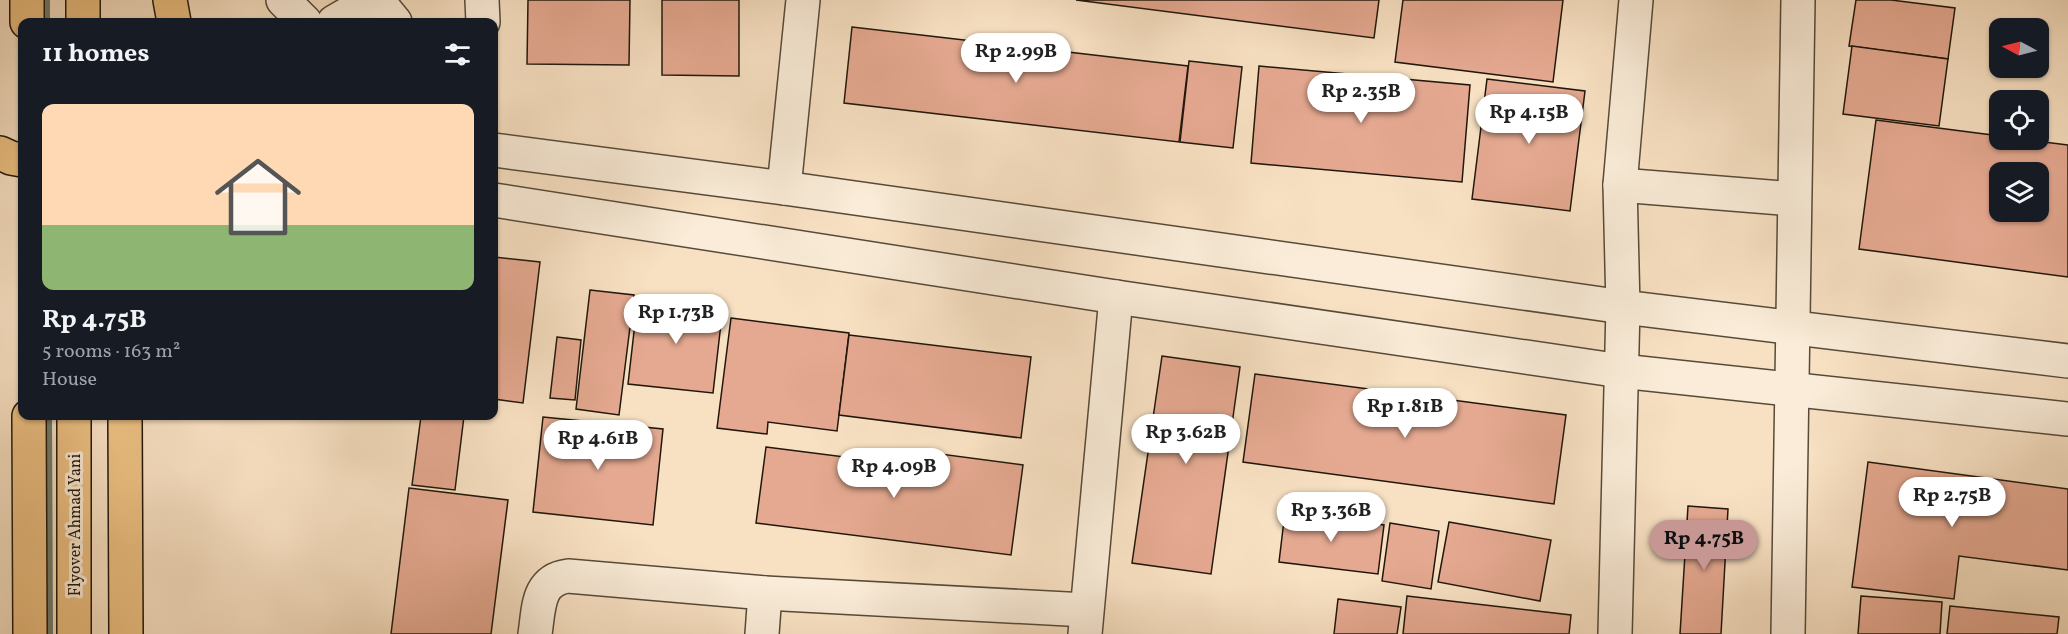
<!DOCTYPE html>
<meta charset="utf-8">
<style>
body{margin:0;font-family:Vollkorn,serif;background:#20242c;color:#f1f3f6;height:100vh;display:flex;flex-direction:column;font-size:22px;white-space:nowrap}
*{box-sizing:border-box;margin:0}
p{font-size:20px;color:#9ea1a6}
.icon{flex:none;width:33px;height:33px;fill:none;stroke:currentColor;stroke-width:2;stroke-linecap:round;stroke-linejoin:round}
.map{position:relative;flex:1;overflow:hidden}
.side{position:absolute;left:18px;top:18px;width:480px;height:402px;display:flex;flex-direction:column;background:#171b24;border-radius:12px;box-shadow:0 2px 4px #0004}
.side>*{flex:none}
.needle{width:39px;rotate:277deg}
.tools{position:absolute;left:1989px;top:18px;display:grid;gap:12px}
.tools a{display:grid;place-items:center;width:60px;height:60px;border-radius:12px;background:#171b24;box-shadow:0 2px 4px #0004;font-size:30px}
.price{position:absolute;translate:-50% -51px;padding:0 14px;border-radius:21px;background:#fff;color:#222;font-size:20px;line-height:39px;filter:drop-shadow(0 2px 3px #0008)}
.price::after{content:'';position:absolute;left:50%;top:36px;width:18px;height:14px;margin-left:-9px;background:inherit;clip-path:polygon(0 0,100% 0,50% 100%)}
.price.selected{background:#c59692;color:#111}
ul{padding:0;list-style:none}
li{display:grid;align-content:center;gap:12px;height:318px;padding:0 24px}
li span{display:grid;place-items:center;height:186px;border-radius:12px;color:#555}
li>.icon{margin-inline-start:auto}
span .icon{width:108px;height:108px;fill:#fffc;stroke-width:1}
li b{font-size:26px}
h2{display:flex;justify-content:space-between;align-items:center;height:72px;padding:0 24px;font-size:26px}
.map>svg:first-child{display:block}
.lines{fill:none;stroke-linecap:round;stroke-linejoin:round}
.stream{stroke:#6c7b6c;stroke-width:10}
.building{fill:#e5a991;stroke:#20170b;stroke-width:1.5;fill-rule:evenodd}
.minor-casing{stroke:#564a39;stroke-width:36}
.highway-casing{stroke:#20170b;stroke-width:36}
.minor{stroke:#faecd8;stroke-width:33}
.highway{stroke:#ecc082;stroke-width:33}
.labels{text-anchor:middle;stroke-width:6;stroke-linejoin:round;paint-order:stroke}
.street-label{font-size:16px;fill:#20170b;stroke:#faecd8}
</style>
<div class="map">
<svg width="2068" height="634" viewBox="0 0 2068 634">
<rect width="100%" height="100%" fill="#f8e1c3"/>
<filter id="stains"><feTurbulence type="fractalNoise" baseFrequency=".00333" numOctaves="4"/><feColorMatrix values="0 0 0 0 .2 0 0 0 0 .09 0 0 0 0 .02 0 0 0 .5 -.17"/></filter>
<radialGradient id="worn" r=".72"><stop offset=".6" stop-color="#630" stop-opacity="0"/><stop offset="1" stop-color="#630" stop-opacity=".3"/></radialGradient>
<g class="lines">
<g class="stream">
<path d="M45,0V22"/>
<path d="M47,416L48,634"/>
</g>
</g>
<g class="building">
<path d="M528,0H630L629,65L527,64Z"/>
<path d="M662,0H739V76L662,75Z"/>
<path d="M1076,0H1379L1374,38Z"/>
<path d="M1403,0H1563L1553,82L1395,62Z"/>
<path d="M1856,0H1891L1955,8L1948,59L1849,46Z"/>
<path d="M852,27L1188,66L1179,142L844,103Z"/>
<path d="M1852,46L1948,59L1939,126L1843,114Z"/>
<path d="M1189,61L1242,67L1233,148L1180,142Z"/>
<path d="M1259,66L1470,85L1462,182L1251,163Z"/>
<path d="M1487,79L1585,91L1570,211L1472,199Z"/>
<path d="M1876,120L2000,136V140H2028L2068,145V277L1859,249ZM2000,172H2038V212H2000Z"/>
<path d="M494,257L540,262L523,403L494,399Z"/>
<path d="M590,290L634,295L619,415L576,409Z"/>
<path d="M638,297L723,306L713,393L628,384Z"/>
<path d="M731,318L849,333L837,431L768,422L767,434L717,428Z"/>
<path d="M849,335L1031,357L1021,438L839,415Z"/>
<path d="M557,337L581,340L575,400L550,398Z"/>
<path d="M1162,356L1240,367L1211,574L1132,563Z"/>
<path d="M1255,374L1566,415L1554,504L1243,462Z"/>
<path d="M421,416H464L455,490L412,485Z"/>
<path d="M543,417L663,429L653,525L533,512Z"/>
<path d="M766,447L931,468L933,453L1023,465L1011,555L756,523Z"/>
<path d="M1868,462L2068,489V570L1959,556L1954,599L1852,587Z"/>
<path d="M409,488L508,500L491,634H391Z"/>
<path d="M1688,506L1728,509L1721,634H1680Z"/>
<path d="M1285,512L1384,525L1378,574L1279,562Z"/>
<path d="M1449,522L1551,540L1540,601L1438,582Z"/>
<path d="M1390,523L1439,531L1431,589L1382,581Z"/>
<path d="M1407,596L1571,615L1569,634H1403Z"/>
<path d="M1861,596L1942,602L1940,634H1858Z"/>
<path d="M1338,599L1401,607L1397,634H1334Z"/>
<path d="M1950,606L2059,617L2057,634H1947Z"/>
</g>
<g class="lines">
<g class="minor-casing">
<g id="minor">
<path d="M283,0L305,22"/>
<path d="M377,0L395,22"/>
<path d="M482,0L483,22"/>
<path d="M334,22L372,0"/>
<path d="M494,150L784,188L1623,307L2068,361"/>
<path d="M1620,185L1794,199"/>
<path d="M784,188L803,0"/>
<path d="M494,200L1116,297L1621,371L2068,419"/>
<path d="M535,634C539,608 537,580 568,576L765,593L1086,610"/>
<path d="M762,634L765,593"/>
<path d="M1085,634L1116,297"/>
<path d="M1615,634L1623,307L1620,185L1636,0"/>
<path d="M1788,634L1798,0"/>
</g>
</g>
<g class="highway-casing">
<g id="highway">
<path d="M27,0V22"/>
<path d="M170,0L174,22"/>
<path d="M83,22V0"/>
<path d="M0,153L11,158L22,160"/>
<path d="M29,416L30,634"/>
<path d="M125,416L126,634"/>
<path d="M74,634V416"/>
</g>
</g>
<use href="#minor" class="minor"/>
<use href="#highway" class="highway"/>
</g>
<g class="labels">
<g class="street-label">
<text transform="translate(74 525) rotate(-90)" y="6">Flyover Ahmad Yani</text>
</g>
</g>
<rect width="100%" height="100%" filter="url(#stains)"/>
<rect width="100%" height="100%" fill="url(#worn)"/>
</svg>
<div class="tools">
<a><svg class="needle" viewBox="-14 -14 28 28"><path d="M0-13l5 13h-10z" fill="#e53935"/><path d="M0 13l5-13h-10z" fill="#9ea1a6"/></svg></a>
<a><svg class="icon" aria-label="locate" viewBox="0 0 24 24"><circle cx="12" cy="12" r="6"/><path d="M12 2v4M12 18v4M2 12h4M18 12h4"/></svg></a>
<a><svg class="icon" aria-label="layers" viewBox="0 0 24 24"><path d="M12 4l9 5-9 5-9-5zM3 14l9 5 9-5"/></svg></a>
</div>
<b class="price" style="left:1016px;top:84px">Rp 2.99B</b>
<b class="price" style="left:1361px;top:124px">Rp 2.35B</b>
<b class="price" style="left:1529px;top:145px">Rp 4.15B</b>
<b class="price" style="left:676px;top:345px">Rp 1.73B</b>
<b class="price" style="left:1405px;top:439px">Rp 1.81B</b>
<b class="price" style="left:1186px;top:465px">Rp 3.62B</b>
<b class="price" style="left:598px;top:471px">Rp 4.61B</b>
<b class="price" style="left:894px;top:499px">Rp 4.09B</b>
<b class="price" style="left:1952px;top:528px">Rp 2.75B</b>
<b class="price" style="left:1331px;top:543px">Rp 3.36B</b>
<b class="price selected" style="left:1704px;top:571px">Rp 4.75B</b>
<section class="side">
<h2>11 homes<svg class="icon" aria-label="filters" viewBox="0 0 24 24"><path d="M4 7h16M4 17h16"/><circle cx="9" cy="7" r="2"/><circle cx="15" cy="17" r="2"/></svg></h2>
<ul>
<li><span style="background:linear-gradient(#ffd9b3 65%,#8fb573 0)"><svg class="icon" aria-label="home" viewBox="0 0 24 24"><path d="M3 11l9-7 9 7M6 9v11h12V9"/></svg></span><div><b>Rp 4.75B</b><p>5 rooms · 163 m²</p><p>House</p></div></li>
</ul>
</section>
</div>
